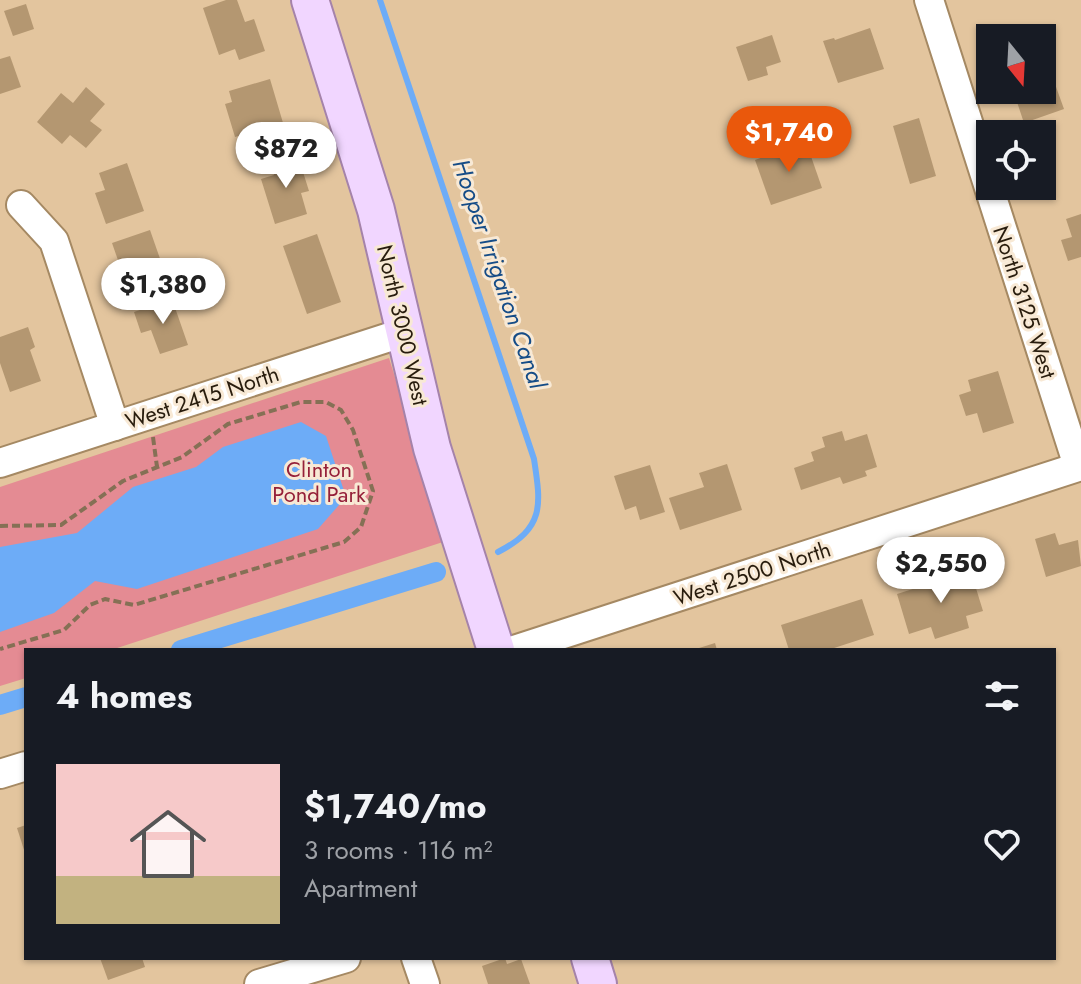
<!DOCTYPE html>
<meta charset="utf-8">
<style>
body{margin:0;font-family:Jost,sans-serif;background:#20242c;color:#f1f3f6;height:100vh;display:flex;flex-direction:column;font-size:30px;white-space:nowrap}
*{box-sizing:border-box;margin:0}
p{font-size:26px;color:#9ea1a6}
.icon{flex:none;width:44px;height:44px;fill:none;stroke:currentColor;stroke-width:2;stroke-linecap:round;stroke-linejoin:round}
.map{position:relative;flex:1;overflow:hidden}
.panel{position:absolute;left:24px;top:648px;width:1032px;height:312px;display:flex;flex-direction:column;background:#171b24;border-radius:0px;box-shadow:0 2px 6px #0004}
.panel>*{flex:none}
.needle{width:52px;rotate:162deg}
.buttons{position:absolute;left:976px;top:24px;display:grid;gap:16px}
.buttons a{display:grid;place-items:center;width:80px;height:80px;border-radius:0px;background:#171b24;box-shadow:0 2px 6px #0004;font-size:40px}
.price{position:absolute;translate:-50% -68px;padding:0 18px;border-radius:28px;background:#fff;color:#222;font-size:26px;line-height:52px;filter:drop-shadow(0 2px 4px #0008)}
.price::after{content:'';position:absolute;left:50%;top:48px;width:24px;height:18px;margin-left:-12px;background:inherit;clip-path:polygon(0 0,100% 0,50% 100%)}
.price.on{background:#ea580c;color:#fff}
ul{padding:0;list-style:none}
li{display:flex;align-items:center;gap:24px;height:200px;padding:0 32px}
li span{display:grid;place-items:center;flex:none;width:224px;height:160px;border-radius:0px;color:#555}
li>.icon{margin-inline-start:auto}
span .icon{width:96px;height:96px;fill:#fffc;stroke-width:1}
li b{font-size:34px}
h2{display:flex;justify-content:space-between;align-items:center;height:96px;padding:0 32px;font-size:34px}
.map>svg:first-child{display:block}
.green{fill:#e48b93}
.water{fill:#6dacf7}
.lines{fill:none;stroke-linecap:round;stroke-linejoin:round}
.stream{stroke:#6dacf7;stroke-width:6}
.canal{stroke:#6dacf7;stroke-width:20}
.building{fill:#b49771}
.minor-casing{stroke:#a58963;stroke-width:32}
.major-casing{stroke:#a583aa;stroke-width:40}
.path{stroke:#857055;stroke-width:4;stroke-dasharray:8 4;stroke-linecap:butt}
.minor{stroke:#fff;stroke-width:28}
.major{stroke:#f1d6ff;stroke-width:36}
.labels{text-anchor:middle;stroke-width:6;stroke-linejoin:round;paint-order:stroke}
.street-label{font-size:22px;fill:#281c0d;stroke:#f8e9d5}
.park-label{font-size:22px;fill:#952039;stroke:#f8e9d5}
.water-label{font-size:24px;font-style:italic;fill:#154c87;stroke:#f8e9d5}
</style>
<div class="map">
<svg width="1081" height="984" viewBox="0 0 1081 984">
<rect width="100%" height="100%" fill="#e3c59e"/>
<path class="green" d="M389,358L446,541L111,650H26V678L0,686V487Z"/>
<path class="water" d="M301,422L326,436L346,497L318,529L137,589L95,581L54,613L0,632V547L77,533L133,487L196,467L223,447Z"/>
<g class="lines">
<path class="stream" d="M380,0L534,459C541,505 545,528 498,552"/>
<g class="canal">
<path d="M181,650L436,572"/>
<path d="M0,705L26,697"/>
</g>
</g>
<g class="building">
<path d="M226,0H237L245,22L254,19L265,51L239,60L235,49L219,55L203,8Z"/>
<path d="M26,4L34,29L13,36L4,11Z"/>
<path d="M870,28L884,69L838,83L823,41L834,38L835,40Z"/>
<path d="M772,35L781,62L766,67L768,75L748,81L736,47Z"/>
<path d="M10,56L21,87L0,94V59Z"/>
<path d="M1051,73L1064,109L1024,123L1013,90H1042V76Z"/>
<path d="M270,79L286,133L265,139L262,129L235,137L225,104L232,102L229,91Z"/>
<path d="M86,87L105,104L90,121L102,130L86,148L70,135L62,144L37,122L61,93L73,103Z"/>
<path d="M919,118L936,176L910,184L893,126Z"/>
<path d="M806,142L822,188L771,205L755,160Z"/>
<path d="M298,156L309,191L301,193L307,214L275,224L261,179L274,175L271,164Z"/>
<path d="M127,163L144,211L106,224L95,193L105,190L99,173Z"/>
<path d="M1081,214V257L1068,261L1061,240L1072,237L1066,219Z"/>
<path d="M150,230L165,273L127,286L112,243Z"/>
<path d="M317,234L341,302L307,314L283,246Z"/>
<path d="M172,299L188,345L160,354L151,330L141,333L134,312Z"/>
<path d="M28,327L35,347L30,350L41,381L10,392L0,363V337Z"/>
<path d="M998,371L1014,423L983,433L977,413L966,416L959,395L971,391L968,380Z"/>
<path d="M842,431L845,441L867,434L877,467L865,471L867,476L843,484L840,477L801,490L794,468L814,461L811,452L825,447L822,437Z"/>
<path d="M727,464L742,510L680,530L669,498L704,487L699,473Z"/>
<path d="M650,465L665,512L640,520L636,506L625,510L614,476Z"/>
<path d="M1055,533L1059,545L1078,540L1081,566L1046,577L1035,539Z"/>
<path d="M957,571L958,576L971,572L983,611L966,616L969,628L935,639L931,627L909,634L897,594L935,582L934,578Z"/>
<path d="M862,599L874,635L828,650H789L781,625Z"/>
<path d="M715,643L717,650H696V649Z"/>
<path d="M26,825V853H25L17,828Z"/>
<path d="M100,958H142L145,967L108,980Z"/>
<path d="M505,958L507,964L521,959L530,984H488L482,966Z"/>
</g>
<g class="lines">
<g class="minor-casing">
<g id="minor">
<path d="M929,0L1078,466"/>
<path d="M21,205L54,241L115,426"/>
<path d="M0,463L405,332"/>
<path d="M514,650L1081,466"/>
<path d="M0,774L26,766"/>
<path d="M416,958L425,984"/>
<path d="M259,984L346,958"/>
</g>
</g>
<g class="major-casing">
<g id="major">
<path d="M310,0L376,210L432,448L496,650"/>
<path d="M590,958L598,984"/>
</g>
</g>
<g class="path">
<path d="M153,437L157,467"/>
<path d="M0,526L61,525L123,481L182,457L228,424L301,402H326L341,410L353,430L373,491L361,527L344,542L134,605L105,599L90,605L64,630L0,649"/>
</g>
<use href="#minor" class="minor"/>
<use href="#major" class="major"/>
</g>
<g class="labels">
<g class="street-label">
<text transform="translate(1025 302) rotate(72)" y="8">North 3125 West</text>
<text transform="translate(403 325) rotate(77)" y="8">North 3000 West</text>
<text transform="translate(202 397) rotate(-18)" y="8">West 2415 North</text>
<text transform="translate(752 573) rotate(-18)" y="8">West 2500 North</text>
</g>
<g class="park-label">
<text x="319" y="477">Clinton<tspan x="319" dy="25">Pond Park</tspan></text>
</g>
<g class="water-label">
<text transform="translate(499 274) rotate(71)" y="8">Hooper Irrigation Canal</text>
</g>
</g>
</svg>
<div class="buttons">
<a><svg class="needle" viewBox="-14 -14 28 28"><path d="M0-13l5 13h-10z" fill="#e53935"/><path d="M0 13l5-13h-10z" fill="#9ea1a6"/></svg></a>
<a><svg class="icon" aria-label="locate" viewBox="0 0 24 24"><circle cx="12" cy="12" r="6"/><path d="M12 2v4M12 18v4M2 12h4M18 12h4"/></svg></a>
</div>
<b class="price on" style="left:789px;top:174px">$1,740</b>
<b class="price" style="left:286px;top:190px">$872</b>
<b class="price" style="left:163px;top:326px">$1,380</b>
<b class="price" style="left:941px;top:605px">$2,550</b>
<section class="panel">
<h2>4 homes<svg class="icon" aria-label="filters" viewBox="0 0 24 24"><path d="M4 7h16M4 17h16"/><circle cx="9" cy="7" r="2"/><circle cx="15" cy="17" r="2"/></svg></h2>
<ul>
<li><span style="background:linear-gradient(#f6c9c9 70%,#c2b280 0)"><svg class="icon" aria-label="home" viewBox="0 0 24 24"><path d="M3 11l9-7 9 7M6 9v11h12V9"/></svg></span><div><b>$1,740/mo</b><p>3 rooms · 116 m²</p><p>Apartment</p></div><svg class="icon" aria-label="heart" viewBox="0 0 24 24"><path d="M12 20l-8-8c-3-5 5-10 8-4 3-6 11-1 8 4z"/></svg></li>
</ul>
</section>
</div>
